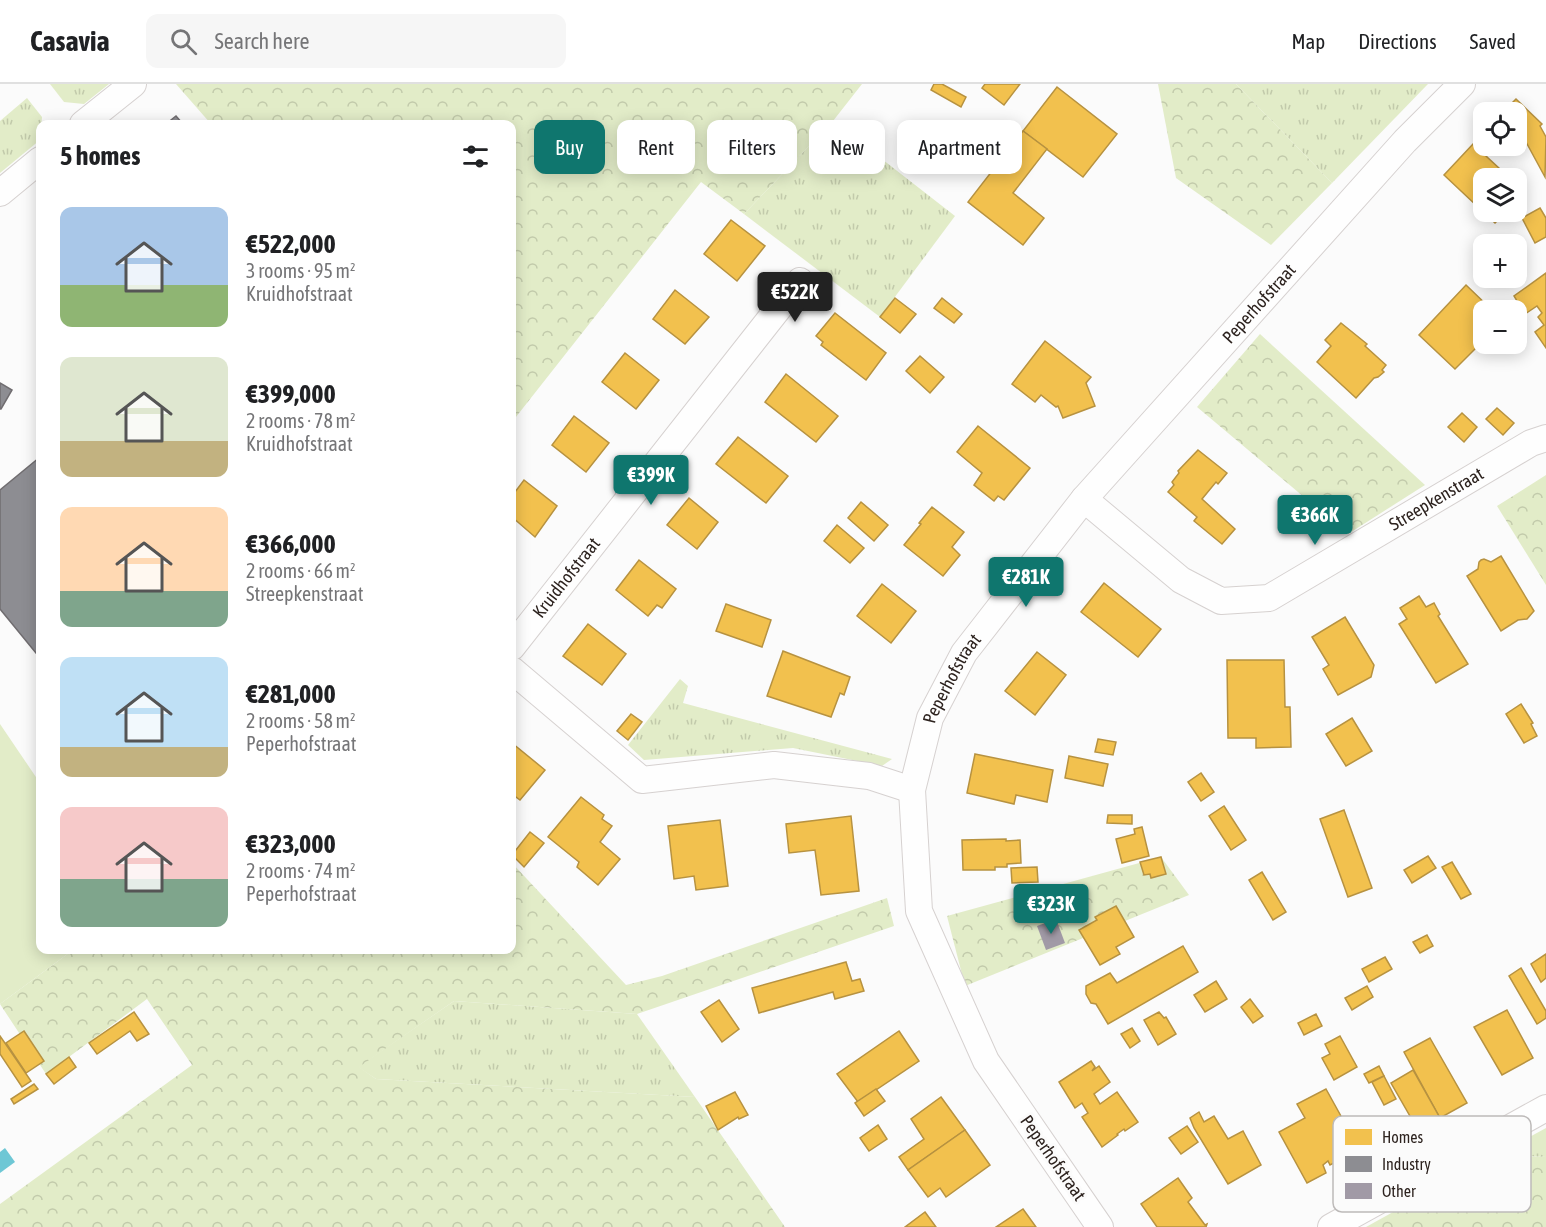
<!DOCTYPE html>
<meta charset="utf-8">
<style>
body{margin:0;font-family:"Asap Condensed",sans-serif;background:#f6f6f6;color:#202124;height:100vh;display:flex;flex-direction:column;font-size:22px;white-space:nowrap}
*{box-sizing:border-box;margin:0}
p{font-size:20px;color:#757577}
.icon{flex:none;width:33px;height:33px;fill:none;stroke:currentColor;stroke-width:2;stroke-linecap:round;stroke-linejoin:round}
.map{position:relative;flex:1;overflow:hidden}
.panel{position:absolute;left:36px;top:36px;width:480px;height:834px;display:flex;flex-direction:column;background:#fff;border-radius:12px;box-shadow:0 3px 15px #0003}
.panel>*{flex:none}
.guide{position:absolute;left:534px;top:36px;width:570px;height:54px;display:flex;gap:12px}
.tools{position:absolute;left:1473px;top:18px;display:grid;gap:12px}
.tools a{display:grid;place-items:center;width:54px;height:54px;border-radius:12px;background:#fff;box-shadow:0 3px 15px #0003;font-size:30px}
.price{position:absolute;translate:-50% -51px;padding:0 14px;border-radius:6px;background:#0f766e;color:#fff;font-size:20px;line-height:39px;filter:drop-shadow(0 2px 3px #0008)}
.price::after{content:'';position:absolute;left:50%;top:36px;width:18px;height:14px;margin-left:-9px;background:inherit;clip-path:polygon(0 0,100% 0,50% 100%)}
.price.on{background:#222;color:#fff}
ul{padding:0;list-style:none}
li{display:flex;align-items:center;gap:18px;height:150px;padding:0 24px}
li span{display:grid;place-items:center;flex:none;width:168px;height:120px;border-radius:12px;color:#555}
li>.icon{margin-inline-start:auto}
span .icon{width:72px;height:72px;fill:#fffc;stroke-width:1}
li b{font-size:26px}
h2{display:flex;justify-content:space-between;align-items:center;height:72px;padding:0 24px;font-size:26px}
.pill{padding:0 21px;border-radius:12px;background:#fff;box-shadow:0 3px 15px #0003;font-size:21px;line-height:54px}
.pill.on{background:#0f766e;color:#fff}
header{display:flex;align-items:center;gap:36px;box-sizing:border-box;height:84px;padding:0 30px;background:#fff;border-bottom:2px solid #e0e0e0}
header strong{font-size:28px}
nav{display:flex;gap:33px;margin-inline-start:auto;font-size:21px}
.search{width:420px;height:54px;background:#f6f6f6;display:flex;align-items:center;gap:15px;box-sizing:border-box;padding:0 21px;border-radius:12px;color:#757577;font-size:22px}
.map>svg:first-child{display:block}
.grass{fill:url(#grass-tufts)}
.forest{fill:url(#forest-crowns)}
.park{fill:#e2ecc8}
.water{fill:#6ec7d5}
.homes{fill:#f2c14e;stroke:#b79240;stroke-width:1.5}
.industry{fill:#8d8d92;stroke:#706d70;stroke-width:1.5}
.building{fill:#a19aa6}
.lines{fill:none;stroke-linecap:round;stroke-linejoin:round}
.street-casing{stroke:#d6d1d0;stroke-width:28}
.street{stroke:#fefefe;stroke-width:26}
.labels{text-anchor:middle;stroke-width:6;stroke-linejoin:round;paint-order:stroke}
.street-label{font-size:18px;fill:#2d231f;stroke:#fbfbfb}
.key{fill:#fbfbfb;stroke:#bdbab9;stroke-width:1.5}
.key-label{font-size:16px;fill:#2d231f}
</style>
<header>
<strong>Casavia</strong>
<div class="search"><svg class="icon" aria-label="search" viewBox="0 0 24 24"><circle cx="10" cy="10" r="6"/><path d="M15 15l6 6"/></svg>Search here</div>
<nav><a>Map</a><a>Directions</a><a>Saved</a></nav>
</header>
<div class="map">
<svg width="1546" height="1143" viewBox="0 0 1546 1143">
<defs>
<pattern id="grass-tufts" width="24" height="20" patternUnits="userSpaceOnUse" patternTransform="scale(1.5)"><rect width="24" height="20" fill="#e2ecc8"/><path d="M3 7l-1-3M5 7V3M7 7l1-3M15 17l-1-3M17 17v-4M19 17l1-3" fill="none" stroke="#c2caab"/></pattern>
<pattern id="forest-crowns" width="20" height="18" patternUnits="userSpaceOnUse" patternTransform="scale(1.5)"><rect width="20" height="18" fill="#e2ecc8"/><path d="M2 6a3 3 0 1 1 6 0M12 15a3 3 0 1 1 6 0" fill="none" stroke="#c2caab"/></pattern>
</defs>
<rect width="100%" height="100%" fill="#fbfbfb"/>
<g class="grass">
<path d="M50,0H109L84,20L64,18Z"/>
<path d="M1236,0H1428L1332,99Z"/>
<path d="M27,14L42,33L40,56L0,89V37Z"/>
<path d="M833,37L955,132L880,233L744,130Z"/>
<path d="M680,595L688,602L683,619L892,675L882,682L793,664L644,676L628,661Z"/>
<path d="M454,917L637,930L695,1013L376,995L358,983Z"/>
<path d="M1546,1044V1073L1496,1071Z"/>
</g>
<g class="forest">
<path d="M176,0H862L833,37L744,130L701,98L512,338V40H211Z"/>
<path d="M1158,0H1236L1332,99L1271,161L1176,94Z"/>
<path d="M1260,250L1425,401L1348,450L1197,323Z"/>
<path d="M1546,391V501L1497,422Z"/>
<path d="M1161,773L1189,811L965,902L947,832Z"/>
<path d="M512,779L626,901L662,892L887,814L894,842L637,930L454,917L359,983L376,995L695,1013L785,1143H0V1120L192,981L147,915L46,990L0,920L73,866H512Z"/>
<path d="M1496,1071L1546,1073V1143H1366Z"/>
</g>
<path class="park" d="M0,640L40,699V866H73L0,920Z"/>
<path class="water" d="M5,1064L15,1078L0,1089V1068Z"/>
<g class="homes">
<path d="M934,0H942L966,13L961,23L931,6Z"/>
<path d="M985,0H1020L1004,21L982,4Z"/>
<path d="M1057,3L1117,50L1083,93L1023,47Z"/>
<path d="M1516,15L1542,40L1540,42L1546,53L1545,93L1526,58L1510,70L1501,62H1516V28H1503Z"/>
<path d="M1023,47L1047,65L1013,109L1044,134L1023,161L968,118Z"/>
<path d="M1473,60L1501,86L1500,88L1506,94H1484V128H1506L1495,139L1444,91Z"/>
<path d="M1540,124L1546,134V153L1535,159L1522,134Z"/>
<path d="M731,136L765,162L737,197L704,170Z"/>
<path d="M1546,189V264L1535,248L1544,241L1538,233L1542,229L1537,222L1525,230L1514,212Z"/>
<path d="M1466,201L1492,226H1484V256L1455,285L1419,251Z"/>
<path d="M675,206L709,233L685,260L653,235Z"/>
<path d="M895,214L916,230L900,249L880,233Z"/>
<path d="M942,214L962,230L954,239L934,224Z"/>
<path d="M835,229L886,269L866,296L821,261L823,258L816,252Z"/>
<path d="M1341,239L1367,260L1365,262L1386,281L1382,286L1384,288L1378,293L1374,294L1356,314L1317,278L1331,262L1325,256Z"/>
<path d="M1045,257L1091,293L1086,299L1095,322L1063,334L1058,322L1056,323L1041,311L1035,318L1012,300Z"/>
<path d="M625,269L659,296L636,325L602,298Z"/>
<path d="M920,272L944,293L930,309L906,287Z"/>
<path d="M786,290L838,332L816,358L765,318Z"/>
<path d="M1497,324L1514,339L1503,351L1486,335Z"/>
<path d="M1462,329L1477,343L1464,358L1448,343Z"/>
<path d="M574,332L609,359L586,388L552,361Z"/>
<path d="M978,342L1030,384L1004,416L998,412L994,417L974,401L982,389L957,368Z"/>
<path d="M738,353L788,392L766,419L716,380Z"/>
<path d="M1198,366L1227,389L1218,400L1216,398L1202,415L1235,445L1222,460L1194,437L1197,433L1168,408L1174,401L1172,398L1179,389L1178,387Z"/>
<path d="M524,396L557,422L535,453L512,433V412Z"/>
<path d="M689,414L718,438L697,465L667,441Z"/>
<path d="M861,418L888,441L874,457L848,434Z"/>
<path d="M932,423L964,448L952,463L960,471L943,492L904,461L921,440L919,439Z"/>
<path d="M837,441L864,464L850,479L824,457Z"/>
<path d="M1501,472L1534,527L1527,535L1518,536L1501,547L1467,492L1478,485L1479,478L1481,476L1484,475L1491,478Z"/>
<path d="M639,476L676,505L662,524L657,521L648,532L616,506Z"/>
<path d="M1104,499L1161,545L1138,573L1081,528Z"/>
<path d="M882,500L916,527L891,559L857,532Z"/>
<path d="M1419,512L1426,523L1434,519L1440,530L1438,532L1468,580L1436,599L1399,540L1407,535L1400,524Z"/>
<path d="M726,520L771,536L762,563L716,547Z"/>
<path d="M1345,533L1374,581L1371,593L1338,611L1323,585L1329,581L1312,553Z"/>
<path d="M588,540L626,570L602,601L563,572Z"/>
<path d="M783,567L850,593L844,611L840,609L831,633L767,612Z"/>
<path d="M1037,568L1066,591L1035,631L1005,607Z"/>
<path d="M1227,576H1284L1285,623H1290L1291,663L1256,664V654H1228Z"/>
<path d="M1521,620L1533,639L1531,640L1537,652L1524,659L1506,630Z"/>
<path d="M631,630L642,638L628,656L617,647Z"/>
<path d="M1352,634L1372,667L1346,682L1326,650Z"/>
<path d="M1098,655L1116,658L1113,671L1095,668Z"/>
<path d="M512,659L545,686L520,716L512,710Z"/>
<path d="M975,670L1053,686L1047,718L1016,711L1014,720L967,709Z"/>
<path d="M1069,672L1108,680L1103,702L1065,694Z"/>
<path d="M1201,689L1214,708L1201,717L1188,698Z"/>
<path d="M581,713L604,731L602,735L612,742L600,758L620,775L598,801L577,783L579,778L548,753Z"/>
<path d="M1224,722L1246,756L1231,766L1209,732Z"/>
<path d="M1344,726L1372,804L1348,813L1320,735Z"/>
<path d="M1108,731H1132V740L1107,739Z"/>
<path d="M851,732L859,807L821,811L815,766L789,769L786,740Z"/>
<path d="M720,736L728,802L696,806L694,792L674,795L668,742Z"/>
<path d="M1142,743L1149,772L1122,779L1116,755L1135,750L1134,745Z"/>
<path d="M530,748L544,759L524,783L512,771Z"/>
<path d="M1006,755V757L1020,756L1021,779L1007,780V783H995V786H963L962,756Z"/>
<path d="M1428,772L1436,784L1412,799L1404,786Z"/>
<path d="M1161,773L1166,790L1151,794L1150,790L1144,791L1140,778Z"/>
<path d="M1452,778L1471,810L1461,815L1442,783Z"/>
<path d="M1037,783L1038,798L1012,799L1011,784Z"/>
<path d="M1262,788L1286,828L1273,836L1249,796Z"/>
<path d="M1116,822L1134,853L1116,863L1120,870L1100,881L1079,846L1097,836L1095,833Z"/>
<path d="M1427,851L1433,862L1420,869L1413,858Z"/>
<path d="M1183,862L1198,888L1108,940L1096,920L1091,919L1086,910V902L1110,889L1117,899Z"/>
<path d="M1546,870V894L1541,898L1531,880Z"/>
<path d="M1385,873L1392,885L1369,898L1362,885Z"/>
<path d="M846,878L852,897L860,895L864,907L835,915L833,908L759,929L752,904Z"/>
<path d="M1521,884L1546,927V934L1537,940L1509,892Z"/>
<path d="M1216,897L1227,915L1205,928L1194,911Z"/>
<path d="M1367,902L1373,913L1352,926L1345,914Z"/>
<path d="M1250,915L1263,932L1253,939L1241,923Z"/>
<path d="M719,916L739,945L722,958L701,928Z"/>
<path d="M1507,926L1533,974L1502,991L1474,943Z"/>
<path d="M134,928L149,950L137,957L130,947L97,970L89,959Z"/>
<path d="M1159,928L1164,934L1166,933L1176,950L1158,961L1144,936Z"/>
<path d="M1316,930L1322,942L1304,951L1298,939Z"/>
<path d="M1132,944L1140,957L1130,964L1121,950Z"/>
<path d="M24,947L44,977L26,989L6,959Z"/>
<path d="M899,947L919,977L858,1018L837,990Z"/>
<path d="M0,952L31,997L22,1003L0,970Z"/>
<path d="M1340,952L1357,983L1334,996L1322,974L1330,970L1325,960Z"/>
<path d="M1430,954L1467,1019L1440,1034L1404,968Z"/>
<path d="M69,973L76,983L54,1000L46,990Z"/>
<path d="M1091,977L1095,983L1092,987L1099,982L1110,998L1094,1010L1100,1020L1117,1008L1138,1038L1125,1047L1124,1045L1117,1050L1118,1051L1102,1063L1082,1033L1088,1029L1082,1019L1075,1024L1059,998Z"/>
<path d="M1379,982L1384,992L1369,999L1364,990Z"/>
<path d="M1413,986L1440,1034L1418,1046L1391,999Z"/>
<path d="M1384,992L1396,1015L1384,1021L1372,998Z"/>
<path d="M34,1000L38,1005L14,1020L11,1015Z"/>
<path d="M876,1005L885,1017L864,1032L855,1019Z"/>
<path d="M1326,1005L1347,1043L1341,1047L1353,1069L1330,1081L1328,1077L1323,1081L1326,1089L1307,1099L1279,1048L1305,1034L1297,1020Z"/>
<path d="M735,1008L748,1031L739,1035L738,1033L718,1046L706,1022Z"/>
<path d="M941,1013L965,1046L908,1086L899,1073L924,1055L911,1035Z"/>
<path d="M1199,1028L1204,1038L1214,1032L1228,1055L1243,1047L1261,1081L1228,1100L1194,1044L1190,1034Z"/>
<path d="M878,1041L887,1055L869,1067L860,1054Z"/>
<path d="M1187,1042L1198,1058L1181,1070L1169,1054Z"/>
<path d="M965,1046L990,1081L946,1113L940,1104L928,1113L908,1086Z"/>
<path d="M1178,1094L1192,1114L1188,1118L1205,1141L1207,1140L1206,1143H1157L1141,1120Z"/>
<path d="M1023,1125L1036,1143H996Z"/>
<path d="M925,1128L936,1143H905Z"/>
</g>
<g class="industry">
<path d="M176,32L183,40H166Z"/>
<path d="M0,299L12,306L1,325H0Z"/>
<path d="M40,373V574L0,525V406Z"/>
</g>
<path class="building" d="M1056,835L1065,859L1046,866L1037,842Z"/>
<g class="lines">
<g class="street-casing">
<g id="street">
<path d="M83,40L133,0"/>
<path d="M0,109L40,76"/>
<path id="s1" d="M1084,415L1181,496L1221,517L1269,514L1531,359L1546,354"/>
<path id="s2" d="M512,563L800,197"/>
<path d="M512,586L642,696L774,681L869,692L912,706"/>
<path id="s3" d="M1100,1143L986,977L919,827L912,706L930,634L964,569L1084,415L1405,57L1462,0"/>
<path d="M1331,1143L1546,1024"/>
</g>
</g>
<use href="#street" class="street"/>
</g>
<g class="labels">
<g class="street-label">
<text dy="6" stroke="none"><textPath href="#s3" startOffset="1092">Peperhofstraat</textPath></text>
<text dy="6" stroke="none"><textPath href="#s1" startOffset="414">Streepkenstraat</textPath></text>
<text dy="6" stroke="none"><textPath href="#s2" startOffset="88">Kruidhofstraat</textPath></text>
<text dy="6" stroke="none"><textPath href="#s3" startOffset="606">Peperhofstraat</textPath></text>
<text transform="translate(1053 1074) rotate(55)" y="6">Peperhofstraat</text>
</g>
</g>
<rect x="1333" y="1032" width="198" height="96" rx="9" class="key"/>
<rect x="1345" y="1045" width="27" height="16" fill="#f2c14e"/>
<rect x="1345" y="1072" width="27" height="16" fill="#8d8d92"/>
<rect x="1345" y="1099" width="27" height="16" fill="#a19aa6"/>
<g class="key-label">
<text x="1382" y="1059">Homes</text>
<text x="1382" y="1086">Industry</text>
<text x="1382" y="1113">Other</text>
</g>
</svg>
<div class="tools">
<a><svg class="icon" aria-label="locate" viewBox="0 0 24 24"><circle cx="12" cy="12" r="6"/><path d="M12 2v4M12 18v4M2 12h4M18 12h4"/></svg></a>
<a><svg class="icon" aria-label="layers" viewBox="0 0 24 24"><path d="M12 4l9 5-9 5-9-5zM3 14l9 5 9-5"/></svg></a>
<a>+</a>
<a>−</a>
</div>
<b class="price on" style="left:795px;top:239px">€522K</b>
<b class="price" style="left:651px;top:422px">€399K</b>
<b class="price" style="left:1315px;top:462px">€366K</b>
<b class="price" style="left:1026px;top:524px">€281K</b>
<b class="price" style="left:1051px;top:851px">€323K</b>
<div class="guide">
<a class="pill on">Buy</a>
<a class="pill">Rent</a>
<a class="pill">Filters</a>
<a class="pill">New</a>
<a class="pill">Apartment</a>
</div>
<section class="panel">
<h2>5 homes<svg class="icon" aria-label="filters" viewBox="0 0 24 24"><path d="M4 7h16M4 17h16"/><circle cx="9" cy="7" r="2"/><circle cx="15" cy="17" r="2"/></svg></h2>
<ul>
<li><span style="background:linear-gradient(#a9c7e8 65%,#8fb573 0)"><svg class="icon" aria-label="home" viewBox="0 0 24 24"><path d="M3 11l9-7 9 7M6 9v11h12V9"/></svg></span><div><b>€522,000</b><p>3 rooms · 95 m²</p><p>Kruidhofstraat</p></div></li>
<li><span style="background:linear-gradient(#dfe7d0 70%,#c2b280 0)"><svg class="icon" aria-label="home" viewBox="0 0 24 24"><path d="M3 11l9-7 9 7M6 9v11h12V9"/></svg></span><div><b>€399,000</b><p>2 rooms · 78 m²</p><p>Kruidhofstraat</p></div></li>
<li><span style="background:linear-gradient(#ffd9b3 70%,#7fa58c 0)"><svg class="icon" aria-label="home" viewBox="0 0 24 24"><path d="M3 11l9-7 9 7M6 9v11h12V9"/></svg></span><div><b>€366,000</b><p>2 rooms · 66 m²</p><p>Streepkenstraat</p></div></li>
<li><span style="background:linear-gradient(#bfe0f5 75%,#c2b280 0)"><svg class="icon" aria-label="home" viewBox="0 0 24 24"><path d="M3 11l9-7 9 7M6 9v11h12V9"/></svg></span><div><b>€281,000</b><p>2 rooms · 58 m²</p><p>Peperhofstraat</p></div></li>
<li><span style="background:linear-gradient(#f6c9c9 60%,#7fa58c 0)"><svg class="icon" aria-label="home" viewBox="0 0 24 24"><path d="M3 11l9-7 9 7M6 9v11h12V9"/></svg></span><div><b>€323,000</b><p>2 rooms · 74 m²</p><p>Peperhofstraat</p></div></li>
</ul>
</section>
</div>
